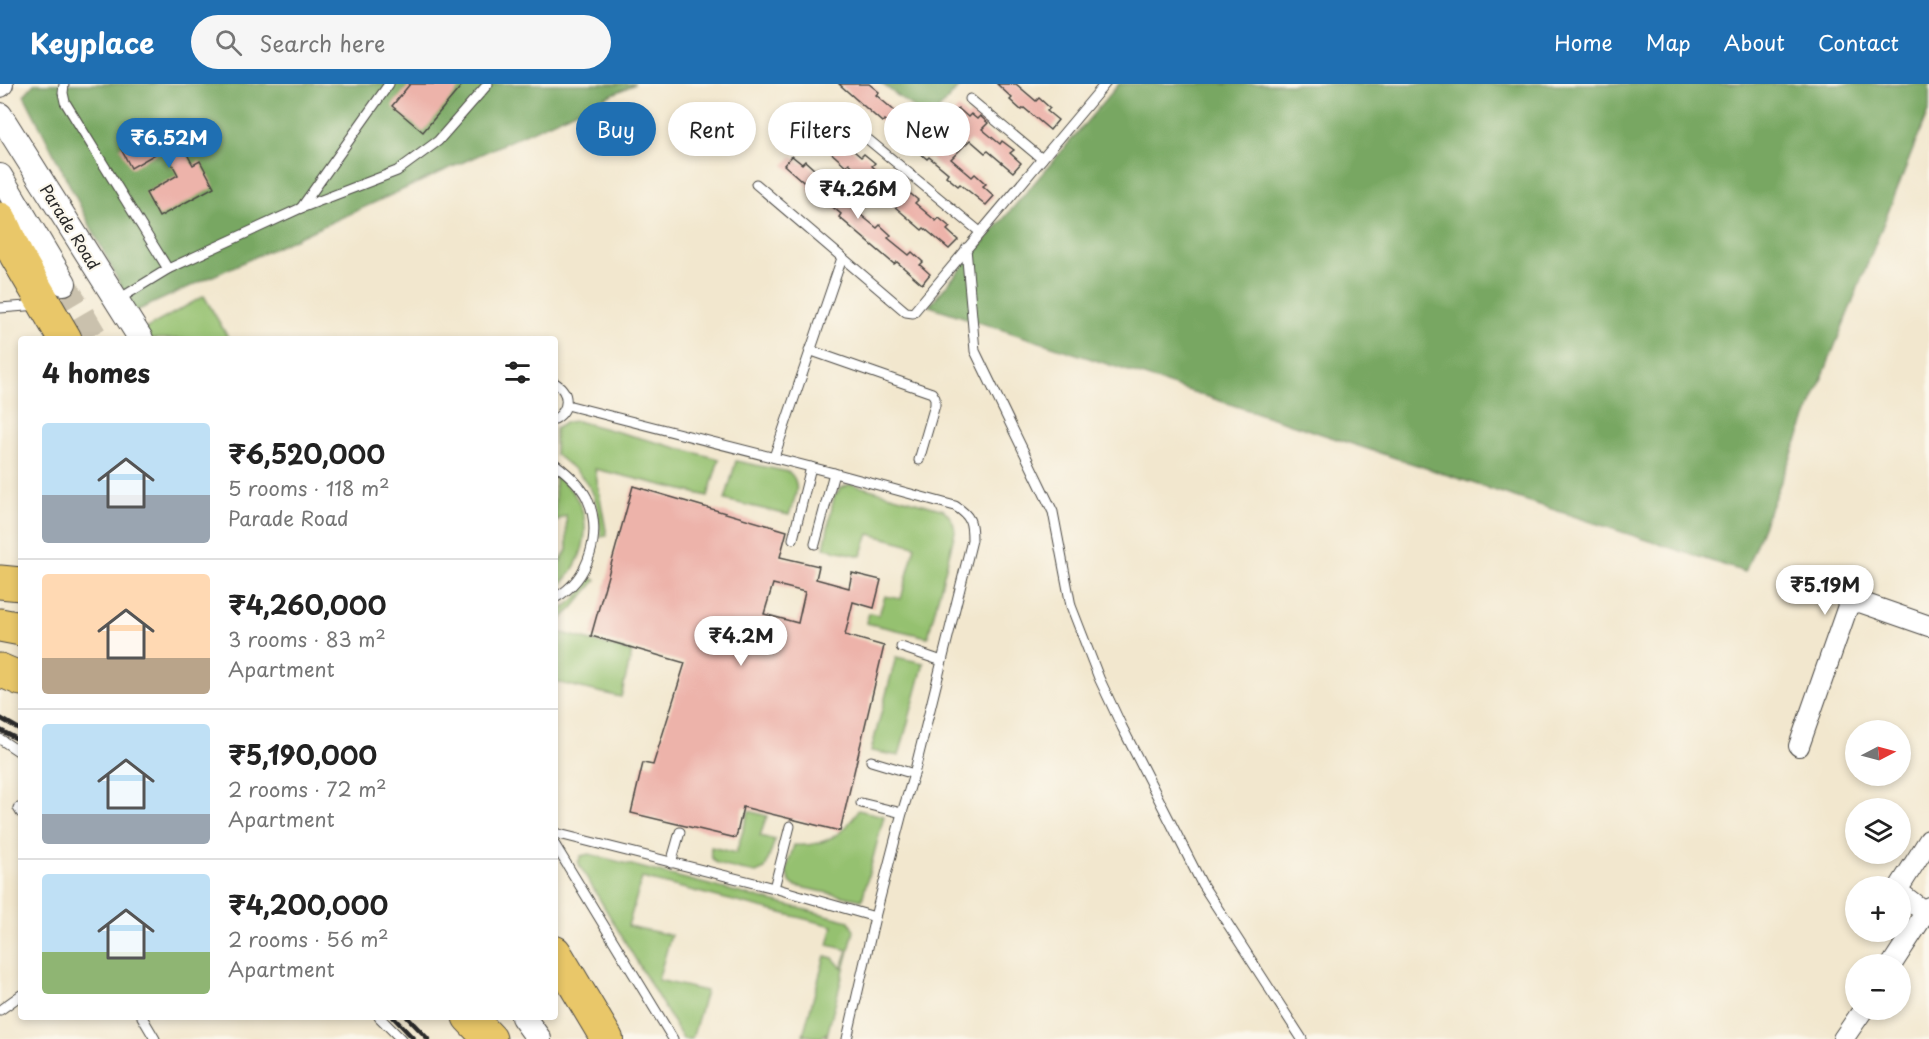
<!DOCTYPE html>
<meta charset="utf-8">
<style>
body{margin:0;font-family:"Playpen Sans",sans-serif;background:#f6f6f6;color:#222;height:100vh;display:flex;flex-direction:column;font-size:22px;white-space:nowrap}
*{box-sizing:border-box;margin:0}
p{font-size:20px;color:#767676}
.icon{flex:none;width:33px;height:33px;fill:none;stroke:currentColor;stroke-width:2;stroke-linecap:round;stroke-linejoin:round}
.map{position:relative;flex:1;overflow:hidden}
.side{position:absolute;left:18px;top:252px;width:540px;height:684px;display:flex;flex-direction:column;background:#fff;border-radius:6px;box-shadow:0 3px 9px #0003}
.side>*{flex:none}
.guide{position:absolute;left:576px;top:18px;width:570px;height:54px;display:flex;gap:12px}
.needle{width:39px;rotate:84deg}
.controls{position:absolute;left:1845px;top:636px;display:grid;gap:12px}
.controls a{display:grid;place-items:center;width:66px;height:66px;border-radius:50%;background:#fff;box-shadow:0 3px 9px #0003;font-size:30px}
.price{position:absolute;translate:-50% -51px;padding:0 14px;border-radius:21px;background:#fff;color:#222;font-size:20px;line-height:39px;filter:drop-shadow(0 2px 3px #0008)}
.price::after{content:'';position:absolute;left:50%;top:36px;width:18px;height:14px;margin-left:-9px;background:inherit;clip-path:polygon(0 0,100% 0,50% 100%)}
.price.active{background:#1f6fb2;color:#fff}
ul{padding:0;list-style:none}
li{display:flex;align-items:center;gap:18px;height:150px;padding:0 24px}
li+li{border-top:2px solid #e0e0e0}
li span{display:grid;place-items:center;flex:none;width:168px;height:120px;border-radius:6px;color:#555}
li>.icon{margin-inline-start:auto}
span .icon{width:72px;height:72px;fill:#fffc;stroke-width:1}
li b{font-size:26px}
h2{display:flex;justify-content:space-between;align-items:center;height:72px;padding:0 24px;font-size:26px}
.chip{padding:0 21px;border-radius:27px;background:#fff;box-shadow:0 3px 9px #0003;font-size:21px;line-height:54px}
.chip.active{background:#1f6fb2;color:#fff}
header{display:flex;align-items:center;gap:36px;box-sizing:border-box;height:84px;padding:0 30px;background:#1f6fb2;color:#fff}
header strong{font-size:28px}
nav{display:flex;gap:33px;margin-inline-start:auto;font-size:21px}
.search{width:420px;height:54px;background:#f6f6f6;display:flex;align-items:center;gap:15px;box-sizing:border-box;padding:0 21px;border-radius:33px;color:#767676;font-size:22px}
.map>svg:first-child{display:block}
.green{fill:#95c16f;stroke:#60764d;stroke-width:1.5}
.forest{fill:#78a762;stroke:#526946;stroke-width:1.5}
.building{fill:#edb3aa;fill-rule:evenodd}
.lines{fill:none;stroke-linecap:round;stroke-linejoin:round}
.tertiary-tunnel{stroke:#cac1ad;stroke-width:24;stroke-dasharray:24 12;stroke-linecap:butt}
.service-casing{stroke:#494743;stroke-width:11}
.minor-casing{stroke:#494743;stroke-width:22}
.tertiary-casing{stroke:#494743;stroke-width:26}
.trunk-casing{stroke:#494743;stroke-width:34}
.motorway-casing{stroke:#494743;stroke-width:35}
.service{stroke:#fff;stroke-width:9}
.minor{stroke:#fff;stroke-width:20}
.tertiary{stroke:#fff;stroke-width:24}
.trunk{stroke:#e9c769;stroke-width:32}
.motorway{stroke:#e9c769;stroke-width:33}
.rail{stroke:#2b2b2b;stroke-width:4.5}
.labels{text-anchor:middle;stroke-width:4.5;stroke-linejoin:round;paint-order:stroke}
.street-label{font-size:16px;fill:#2b2b2b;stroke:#fbf7ec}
</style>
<header>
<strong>Keyplace</strong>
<div class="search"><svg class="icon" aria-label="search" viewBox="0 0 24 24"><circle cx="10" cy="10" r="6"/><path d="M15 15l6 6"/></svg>Search here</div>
<nav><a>Home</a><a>Map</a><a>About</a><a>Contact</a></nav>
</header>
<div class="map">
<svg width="1929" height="955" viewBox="0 0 1929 955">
<rect width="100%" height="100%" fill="#fbf7ec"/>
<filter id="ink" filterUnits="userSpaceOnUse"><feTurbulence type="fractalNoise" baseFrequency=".0167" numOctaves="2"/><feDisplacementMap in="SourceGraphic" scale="12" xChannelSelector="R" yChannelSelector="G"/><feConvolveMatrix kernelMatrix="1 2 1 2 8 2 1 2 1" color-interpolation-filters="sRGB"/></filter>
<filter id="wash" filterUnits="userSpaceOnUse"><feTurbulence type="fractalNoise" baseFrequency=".008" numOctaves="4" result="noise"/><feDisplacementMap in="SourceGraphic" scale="24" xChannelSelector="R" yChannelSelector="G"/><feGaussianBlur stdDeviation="1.35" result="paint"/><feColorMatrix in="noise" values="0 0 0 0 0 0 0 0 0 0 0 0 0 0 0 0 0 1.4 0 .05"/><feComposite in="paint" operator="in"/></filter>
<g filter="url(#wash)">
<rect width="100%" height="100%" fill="#f2e7ce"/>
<g class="green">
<path d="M204,212L229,255H151L145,245Z"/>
<path d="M577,337L719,375L708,412L595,385L607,452L601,453C597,406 592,398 555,370V345L566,338Z"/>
<path d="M736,377L789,388C803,400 794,416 789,431L725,416Z"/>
<path d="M555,392C599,421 591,475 555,506V486L567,466L566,431L555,438Z"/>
<path d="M851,400L944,426C950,432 955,439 955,448L928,553L866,539L869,529L879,531L885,512L901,515L915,462L869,450L861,472L824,464L834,413L841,404Z"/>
<path d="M591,494L596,496L572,525L555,541V530C569,521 583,509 591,494Z"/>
<path d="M555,547L632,568L621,613L555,598Z"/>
<path d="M896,573L924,579L899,672L871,667Z"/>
<path d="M858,726L884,732L862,816L795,802C780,793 790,775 794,761C822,763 845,751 858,726Z"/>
<path d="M749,727L767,732L760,752L775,756L765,785L756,789C747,787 720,783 714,777C710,773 710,768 711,763L736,769Z"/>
<path d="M589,770L849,837L854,847L826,955V949L820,954L803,951L825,872L833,874L842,884L848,866L828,861L833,842L642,794L628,842L671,851L658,896L706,907L692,955H683L578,779L581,772Z"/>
</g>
<g class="forest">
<path d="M34,0H635L134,228L24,11Z"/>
<path d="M882,0H961L930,36Z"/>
<path d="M1119,0H1929V25L1745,488L929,222Z"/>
</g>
<g id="blocks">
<g class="building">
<path d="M410,0H463L423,48L392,22Z"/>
<path d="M839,0H869L879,8L876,11L897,29L900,26L911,35L908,38L940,66L961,48L948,36L958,24L968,33L971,30L977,35L980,32L988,39L982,45L1000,60L1002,57L1014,66L1010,69L1021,79L1013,88L988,67L985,69L970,56L951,75L972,93L975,90L986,100L983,102L994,112L986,121L960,100L958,102L946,92L948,89L929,73L927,75L902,54L904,52L885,36L882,38Z"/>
<path d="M997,0H1016L1036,17L1039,14L1050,24L1047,27L1058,36L1050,46L1024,24L1021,26L1010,16L1012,14Z"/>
<path d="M819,37L829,46L832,43L843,52L840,55L861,73L864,70L875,79L872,82L894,102L904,110L907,107L918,116L915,119L936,137L939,134L950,143L947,146L958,156L949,165L924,144L922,146L866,98L868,96L849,79L846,82L809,49Z"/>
<path d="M165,38L171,50L175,48L193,81L200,77L214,103L159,133L146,109L178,91L164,65L131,84L120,63Z"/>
<path d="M792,72L802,80L805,77L816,87L813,89L834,107L837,104L848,114L844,117L867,136L877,144L880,141L891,151L888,154L909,171L912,168L923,178L920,181L930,190L922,200L897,178L894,180L839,133L841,130L822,114L819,116L807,106L810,104L784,81Z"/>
<path d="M633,402L787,447L780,473L819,482L816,495L849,504L852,489L881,496L874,524L853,518L845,551L884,562L840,747L743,723L736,754L631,729L643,679L653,681L685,579L591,552ZM773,500L805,508L798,539L764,530Z"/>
</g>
</g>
</g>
<g filter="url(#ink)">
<use href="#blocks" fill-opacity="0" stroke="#494743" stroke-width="1.5"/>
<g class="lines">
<path class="tertiary-tunnel" d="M64,199L97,255"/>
<g class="service-casing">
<g id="service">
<path d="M64,0L63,9L65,18L168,185"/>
<path d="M970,15L1042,75"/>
<path d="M830,24L980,148"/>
<path d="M756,100L906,228L913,229L1105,0"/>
<path d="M301,124L389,0"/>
<path d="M966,164L975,267L1053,428L1071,522L1099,594L1122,643L1202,800L1302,955"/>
<path d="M119,215L168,185L301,124L397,87L438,57L488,0"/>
<path d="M0,224L39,221"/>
<path d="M809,266L932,309L935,314V321L919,376"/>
<path d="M555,299C570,308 570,326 555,335"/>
<path d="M567,321L834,389L955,422C971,432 972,438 972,456L914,690L902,729L875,833L847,955"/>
<path d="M774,373L842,174"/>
<path d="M555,380C567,389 580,400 587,414C603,448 590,495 555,514"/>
<path d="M793,455L811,383"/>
<path d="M815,460L834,389"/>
<path d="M901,563L942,577"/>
<path d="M0,655L21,669"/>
<path d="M871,677L914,690"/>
<path d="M861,719L902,729"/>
<path d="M18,724L21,729"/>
<path d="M555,749L774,804L875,833"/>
<path d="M555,761L673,955"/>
<path d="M671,779L680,748"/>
<path d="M774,804L790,742"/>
<path d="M0,926L21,911"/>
<path d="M142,933L155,955"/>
<path d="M379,933L401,955"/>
</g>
</g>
<g class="minor-casing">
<g id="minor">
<path d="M1799,662L1848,522L1853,519L1860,518L1929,542"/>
<path d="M1900,802L1929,756"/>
<path d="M1900,809L1926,829"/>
<path d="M1892,880L1929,823"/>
<path d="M1843,955L1863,926"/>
</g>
</g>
<g class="tertiary-casing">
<g id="tertiary">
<path d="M0,1L1,0"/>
<path d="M0,31L141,255"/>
<path d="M0,92L64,199"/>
<path d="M523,933L539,955"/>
</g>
</g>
<g class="trunk-casing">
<path id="trunk" d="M555,868L607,955"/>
</g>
<g class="motorway-casing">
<g id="motorway">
<path d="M0,135L16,171L65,255"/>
<path d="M0,498L21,500"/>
<path d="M0,541L21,545"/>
<path d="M0,586L21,595"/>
<path d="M469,933L490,955"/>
</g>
</g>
<use href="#service" class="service"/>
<use href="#minor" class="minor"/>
<use href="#tertiary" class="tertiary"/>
<use href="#trunk" class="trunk"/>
<use href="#motorway" class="motorway"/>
<g class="rail">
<path d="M0,634L21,646"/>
<path d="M0,646L21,657"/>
<path d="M393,933L414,955"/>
<path d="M407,933L428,955"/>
</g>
</g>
</g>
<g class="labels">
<g class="street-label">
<text transform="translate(70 143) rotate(58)" y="6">Parade Road</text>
</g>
</g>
</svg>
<div class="controls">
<a><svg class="needle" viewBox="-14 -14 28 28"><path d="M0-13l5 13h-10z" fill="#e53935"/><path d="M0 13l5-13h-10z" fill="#767676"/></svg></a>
<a><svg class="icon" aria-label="layers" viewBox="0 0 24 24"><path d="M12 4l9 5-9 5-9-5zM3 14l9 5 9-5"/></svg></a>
<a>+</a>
<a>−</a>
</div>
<b class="price active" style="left:169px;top:85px">₹6.52M</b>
<b class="price" style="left:858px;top:136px">₹4.26M</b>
<b class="price" style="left:1825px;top:532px">₹5.19M</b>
<b class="price" style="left:741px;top:583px">₹4.2M</b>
<div class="guide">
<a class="chip active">Buy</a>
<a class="chip">Rent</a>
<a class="chip">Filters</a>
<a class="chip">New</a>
</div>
<section class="side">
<h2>4 homes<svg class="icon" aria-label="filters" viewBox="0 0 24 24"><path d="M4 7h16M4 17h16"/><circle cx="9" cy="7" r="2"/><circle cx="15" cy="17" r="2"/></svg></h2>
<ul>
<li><span style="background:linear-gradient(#bfe0f5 60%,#9aa5b1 0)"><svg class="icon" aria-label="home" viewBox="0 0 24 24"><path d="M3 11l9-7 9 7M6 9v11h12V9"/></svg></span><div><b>₹6,520,000</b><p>5 rooms · 118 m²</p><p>Parade Road</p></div></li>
<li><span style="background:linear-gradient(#ffd9b3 70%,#b9a48a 0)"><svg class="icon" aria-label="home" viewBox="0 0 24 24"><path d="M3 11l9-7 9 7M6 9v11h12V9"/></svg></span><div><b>₹4,260,000</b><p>3 rooms · 83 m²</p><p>Apartment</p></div></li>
<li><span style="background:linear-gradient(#bfe0f5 75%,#9aa5b1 0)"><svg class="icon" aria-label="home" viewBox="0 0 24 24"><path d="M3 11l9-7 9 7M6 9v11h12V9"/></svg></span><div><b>₹5,190,000</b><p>2 rooms · 72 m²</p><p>Apartment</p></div></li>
<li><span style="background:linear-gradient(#bfe0f5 65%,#8fb573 0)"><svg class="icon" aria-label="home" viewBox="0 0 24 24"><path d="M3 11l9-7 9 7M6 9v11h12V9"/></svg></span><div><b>₹4,200,000</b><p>2 rooms · 56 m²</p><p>Apartment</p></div></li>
</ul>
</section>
</div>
